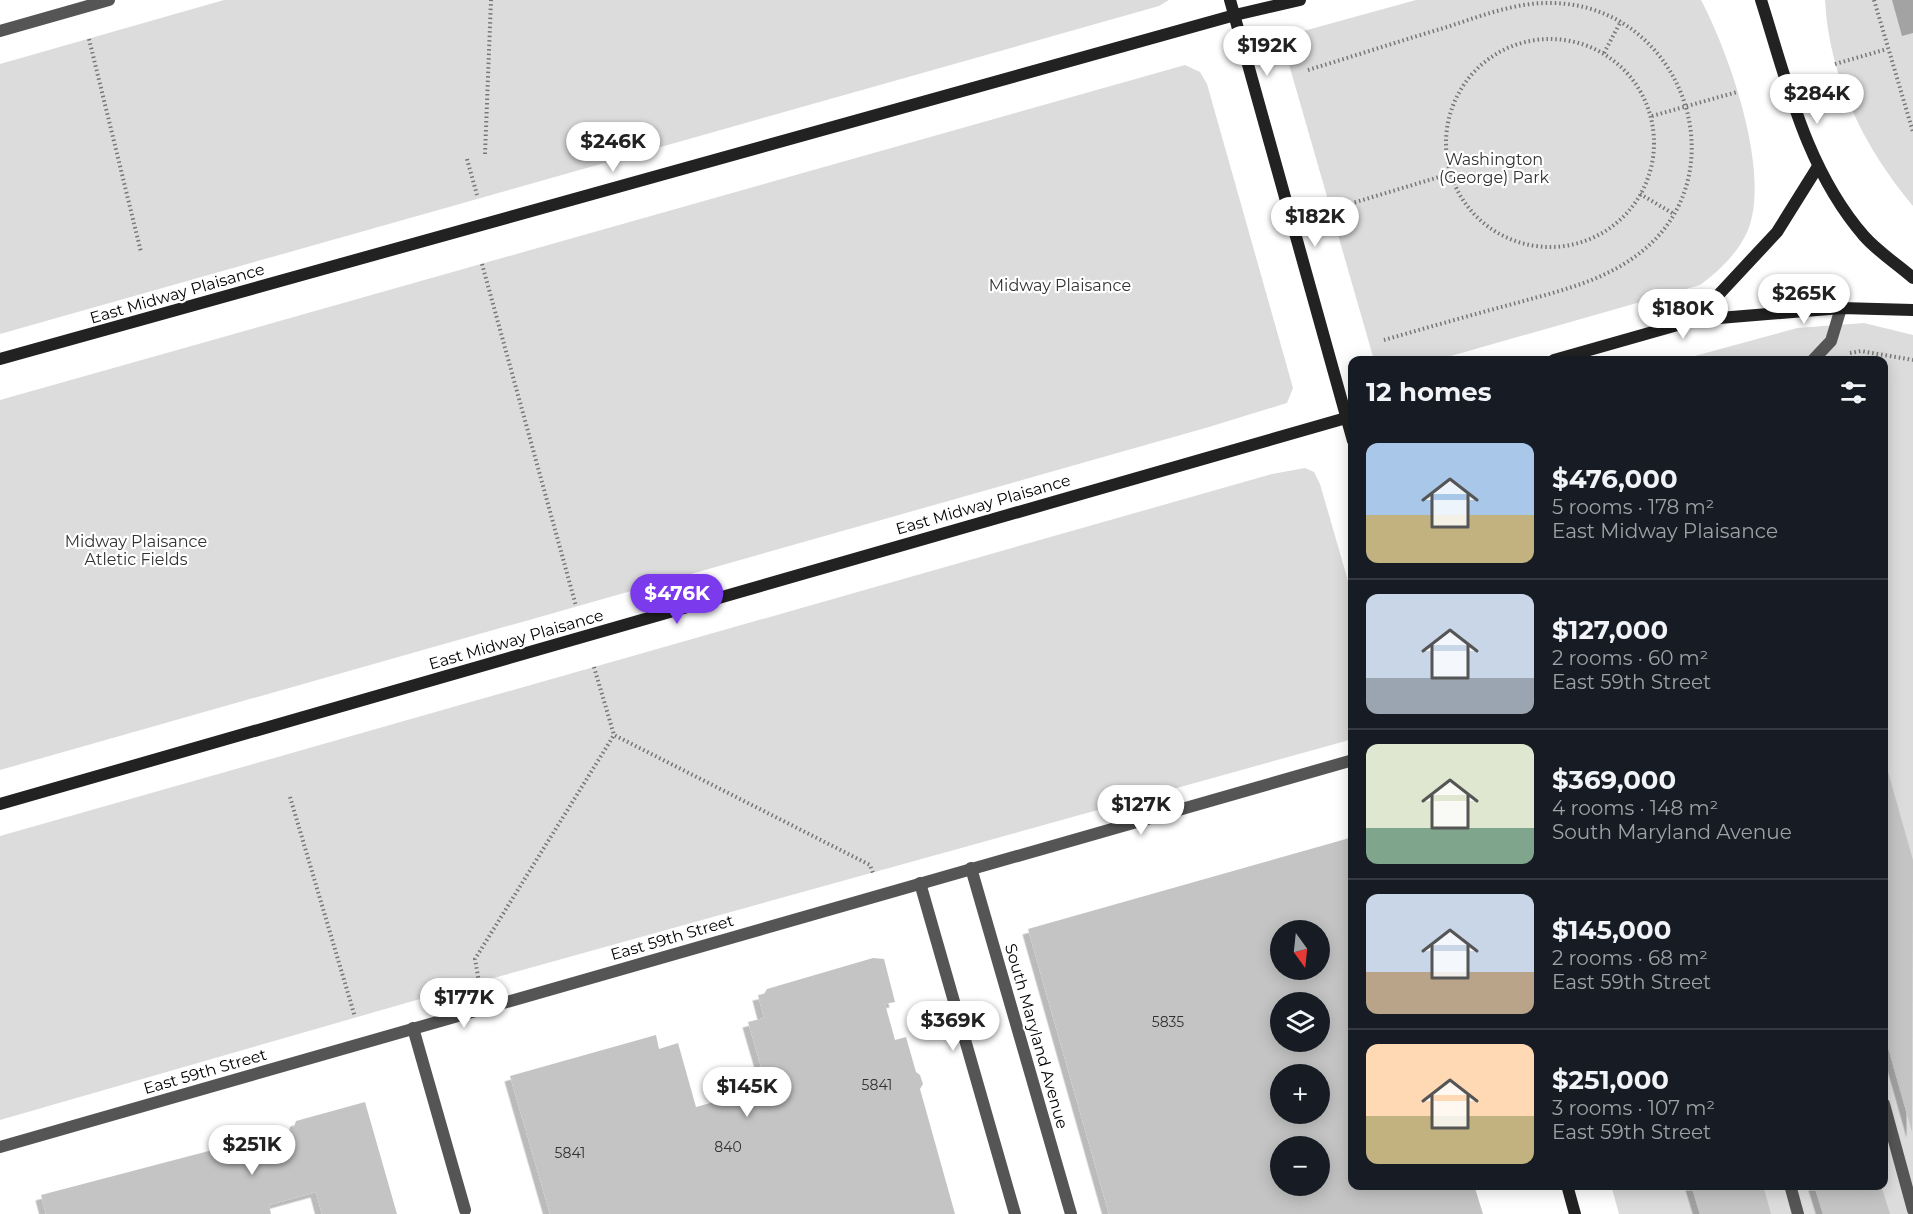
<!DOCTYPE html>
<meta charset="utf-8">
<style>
body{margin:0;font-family:Montserrat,sans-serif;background:#242831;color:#f1f3f6;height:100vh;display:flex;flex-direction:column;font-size:22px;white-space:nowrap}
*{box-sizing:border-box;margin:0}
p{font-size:20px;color:#9ea1a6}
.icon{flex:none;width:33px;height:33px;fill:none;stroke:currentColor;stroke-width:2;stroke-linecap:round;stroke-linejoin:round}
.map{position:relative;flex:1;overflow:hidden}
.sheet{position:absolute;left:1348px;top:356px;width:540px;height:834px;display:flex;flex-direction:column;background:#171b24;border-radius:12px;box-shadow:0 3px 15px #0003}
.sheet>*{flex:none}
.needle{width:39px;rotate:165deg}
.tools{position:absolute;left:1270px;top:920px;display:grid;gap:12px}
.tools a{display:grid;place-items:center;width:60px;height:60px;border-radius:50%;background:#171b24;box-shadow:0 3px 15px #0003;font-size:30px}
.price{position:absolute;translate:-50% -51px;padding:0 14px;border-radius:21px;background:#fff;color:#222;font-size:20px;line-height:39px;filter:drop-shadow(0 2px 3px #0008)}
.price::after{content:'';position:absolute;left:50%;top:36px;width:18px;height:14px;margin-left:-9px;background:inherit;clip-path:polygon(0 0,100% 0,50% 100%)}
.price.selected{background:#7c3aed;color:#fff}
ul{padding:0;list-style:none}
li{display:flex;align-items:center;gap:18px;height:150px;padding:0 18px}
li+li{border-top:2px solid #363941}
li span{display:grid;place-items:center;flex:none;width:168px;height:120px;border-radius:12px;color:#555}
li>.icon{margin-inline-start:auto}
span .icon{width:72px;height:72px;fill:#fffc;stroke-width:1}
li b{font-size:26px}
h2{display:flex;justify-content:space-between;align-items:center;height:72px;padding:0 18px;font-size:26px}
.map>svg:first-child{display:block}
.green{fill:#dcdcdc}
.water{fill:#a3a3a3}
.building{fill:#c4c4c4;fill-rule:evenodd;filter:url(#shadow)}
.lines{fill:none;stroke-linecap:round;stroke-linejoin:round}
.path{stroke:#777;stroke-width:4;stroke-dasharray:1.5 3;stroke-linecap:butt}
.lane{stroke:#555;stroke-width:12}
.street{stroke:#555;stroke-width:12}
.secondary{stroke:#222;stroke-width:12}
.labels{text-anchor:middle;stroke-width:4.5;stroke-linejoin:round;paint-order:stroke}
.number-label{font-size:14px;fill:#313131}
.park-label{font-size:16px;fill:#333;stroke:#fff}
.street-label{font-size:16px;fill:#000;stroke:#fff}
</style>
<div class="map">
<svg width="1913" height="1214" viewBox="0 0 1913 1214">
<defs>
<filter id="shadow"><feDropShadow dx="-5.5" dy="5.5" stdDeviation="0" flood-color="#0004"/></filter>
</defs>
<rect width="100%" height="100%" fill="#fff"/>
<g class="green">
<path d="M224,0H1169L1159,6L0,334V64Z"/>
<path d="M1416,0H1701C1729,53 1771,172 1748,230C1738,253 1720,270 1700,285L1437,360H1374L1286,54L1285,43L1289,35Z"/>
<path d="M1825,0H1913V206C1864,148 1829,77 1825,0Z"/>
<path d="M1185,65L1200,72L1207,84L1293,388L1287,403L1209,427L0,770V400Z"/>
<path d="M1864,323L1913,335V1214H1619L1611,1185H1884V360H1680L1797,328Z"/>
<path d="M1305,468L1314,472L1320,484L1353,598V739L479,982L0,1120V836L1272,474Z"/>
</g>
<path class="water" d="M1892,0H1913V33L1902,36Z"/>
<g class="building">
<path d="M1885,761L1913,860L1912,1132L1884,1033Z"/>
<path d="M1353,837V1185H1474L1483,1214H1109L1028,929ZM1281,930H1320V969H1281ZM1281,1002H1320V1041H1281ZM1281,1074H1320V1113H1281ZM1281,1146H1320V1185H1281Z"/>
<path d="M873,958L884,959L895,1002L885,1004L895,1040L906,1037L916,1072L920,1075L923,1084L920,1089L955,1214H550L510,1076L656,1035L659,1049L678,1043L696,1107L767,1087L748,1022L764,1018L758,995L764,994L767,989Z"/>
<path d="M365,1102L397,1214H322L316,1192L269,1205L271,1214H46L41,1195L293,1129L296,1121Z"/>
<path d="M1691,1185H1763L1771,1214H1700Z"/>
<path d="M1814,1185H1881L1890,1214H1823Z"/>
</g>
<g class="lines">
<g class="path">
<path d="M1874,0L1913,132"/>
<circle cx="1550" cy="143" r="104"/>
<path d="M89,39L141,252"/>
<path d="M1604,53L1621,21"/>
<path d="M1835,64L1887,49"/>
<path d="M1308,70C1354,56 1400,41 1447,27C1481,16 1516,2 1552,3C1685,5 1745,181 1633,258C1599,282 1559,291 1520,302C1475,314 1429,327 1384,340"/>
<path d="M1652,116L1737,92"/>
<path d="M485,154L491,0"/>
<path d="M467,159L477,195"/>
<path d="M1640,194L1674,214"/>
<path d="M1346,205L1449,174"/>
<path d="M482,264L576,606"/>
<path d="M1850,353L1861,351L1913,360"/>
<path d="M594,667L614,735L870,865L873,873"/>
<path d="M290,797L355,1017"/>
<path d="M479,982L475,959L614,735"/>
</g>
<g class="lane">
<path d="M1813,360L1831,341L1841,308"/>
<path d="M413,1028L465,1210"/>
<path d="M1884,1104L1913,1210"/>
<path d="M1790,1185L1798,1214"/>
</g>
<g class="street">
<path d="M0,31L109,0"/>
<path d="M971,868L1071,1214"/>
<path d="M920,883L1015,1214"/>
<path d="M0,1147L1353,760"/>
</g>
<g class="secondary">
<path d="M1230,0L1353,441"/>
<path d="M1761,0C1787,82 1806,169 1864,236C1877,251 1897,264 1913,278"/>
<path d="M1695,320L1777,232L1817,168"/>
<path d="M0,359L1235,15L1300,0"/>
<path d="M1554,360L1695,320L1841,308L1913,310"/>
<path d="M0,804L1353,416"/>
<path d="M1567,1185L1575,1214"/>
</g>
</g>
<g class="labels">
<g class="number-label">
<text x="1168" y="1027">5835</text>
<text x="877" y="1090">5841</text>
<text x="728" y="1152">840</text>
<text x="570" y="1158">5841</text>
</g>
<g class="park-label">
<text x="1494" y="165">Washington<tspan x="1494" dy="18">(George) Park</tspan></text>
<text x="1060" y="291">Midway Plaisance</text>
<text x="136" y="547">Midway Plaisance<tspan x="136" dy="18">Atletic Fields</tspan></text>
</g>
<g class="street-label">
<text transform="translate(177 293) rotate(-16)" y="6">East Midway Plaisance</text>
<text transform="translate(983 504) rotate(-16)" y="6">East Midway Plaisance</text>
<text transform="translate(516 639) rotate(-16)" y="6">East Midway Plaisance</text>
<text transform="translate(672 937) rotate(-16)" y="6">East 59th Street</text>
<text transform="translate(1037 1036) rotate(74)" y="6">South Maryland Avenue</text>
<text transform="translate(205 1071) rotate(-16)" y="6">East 59th Street</text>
</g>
</g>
</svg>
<div class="tools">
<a><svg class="needle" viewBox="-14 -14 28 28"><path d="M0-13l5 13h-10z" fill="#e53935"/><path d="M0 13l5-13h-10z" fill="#9ea1a6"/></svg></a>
<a><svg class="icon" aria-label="layers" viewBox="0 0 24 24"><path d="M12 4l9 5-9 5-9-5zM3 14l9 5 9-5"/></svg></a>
<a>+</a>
<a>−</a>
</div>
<b class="price" style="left:1267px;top:77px">$192K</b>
<b class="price" style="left:1817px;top:125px">$284K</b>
<b class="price" style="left:613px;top:173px">$246K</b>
<b class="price" style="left:1315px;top:248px">$182K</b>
<b class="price" style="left:1804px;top:325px">$265K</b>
<b class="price" style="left:1683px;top:340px">$180K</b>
<b class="price selected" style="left:677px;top:625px">$476K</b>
<b class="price" style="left:1141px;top:836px">$127K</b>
<b class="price" style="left:464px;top:1029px">$177K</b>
<b class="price" style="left:953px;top:1052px">$369K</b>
<b class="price" style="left:747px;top:1118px">$145K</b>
<b class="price" style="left:252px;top:1176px">$251K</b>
<section class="sheet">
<h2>12 homes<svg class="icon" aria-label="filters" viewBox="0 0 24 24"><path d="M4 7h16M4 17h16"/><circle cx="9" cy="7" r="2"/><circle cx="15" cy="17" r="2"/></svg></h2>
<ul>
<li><span style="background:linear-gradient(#a9c7e8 60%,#c2b280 0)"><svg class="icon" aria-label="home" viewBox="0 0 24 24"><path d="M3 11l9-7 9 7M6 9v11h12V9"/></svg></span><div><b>$476,000</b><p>5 rooms · 178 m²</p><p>East Midway Plaisance</p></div></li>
<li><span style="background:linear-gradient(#c9d6e8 70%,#9aa5b1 0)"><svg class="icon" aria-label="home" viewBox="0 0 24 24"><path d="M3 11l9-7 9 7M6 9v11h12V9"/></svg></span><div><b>$127,000</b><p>2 rooms · 60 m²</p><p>East 59th Street</p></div></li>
<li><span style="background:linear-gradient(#dfe7d0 70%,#7fa58c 0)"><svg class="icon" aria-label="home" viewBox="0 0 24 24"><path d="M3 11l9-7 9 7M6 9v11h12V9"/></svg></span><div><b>$369,000</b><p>4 rooms · 148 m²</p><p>South Maryland Avenue</p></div></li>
<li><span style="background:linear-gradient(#c9d6e8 65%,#b9a48a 0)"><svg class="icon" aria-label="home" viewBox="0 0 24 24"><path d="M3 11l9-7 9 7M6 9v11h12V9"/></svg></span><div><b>$145,000</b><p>2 rooms · 68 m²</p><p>East 59th Street</p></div></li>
<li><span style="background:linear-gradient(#ffd9b3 60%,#c2b280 0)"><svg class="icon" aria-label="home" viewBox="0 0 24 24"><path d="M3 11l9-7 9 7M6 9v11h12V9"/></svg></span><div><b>$251,000</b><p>3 rooms · 107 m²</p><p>East 59th Street</p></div></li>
</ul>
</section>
</div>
